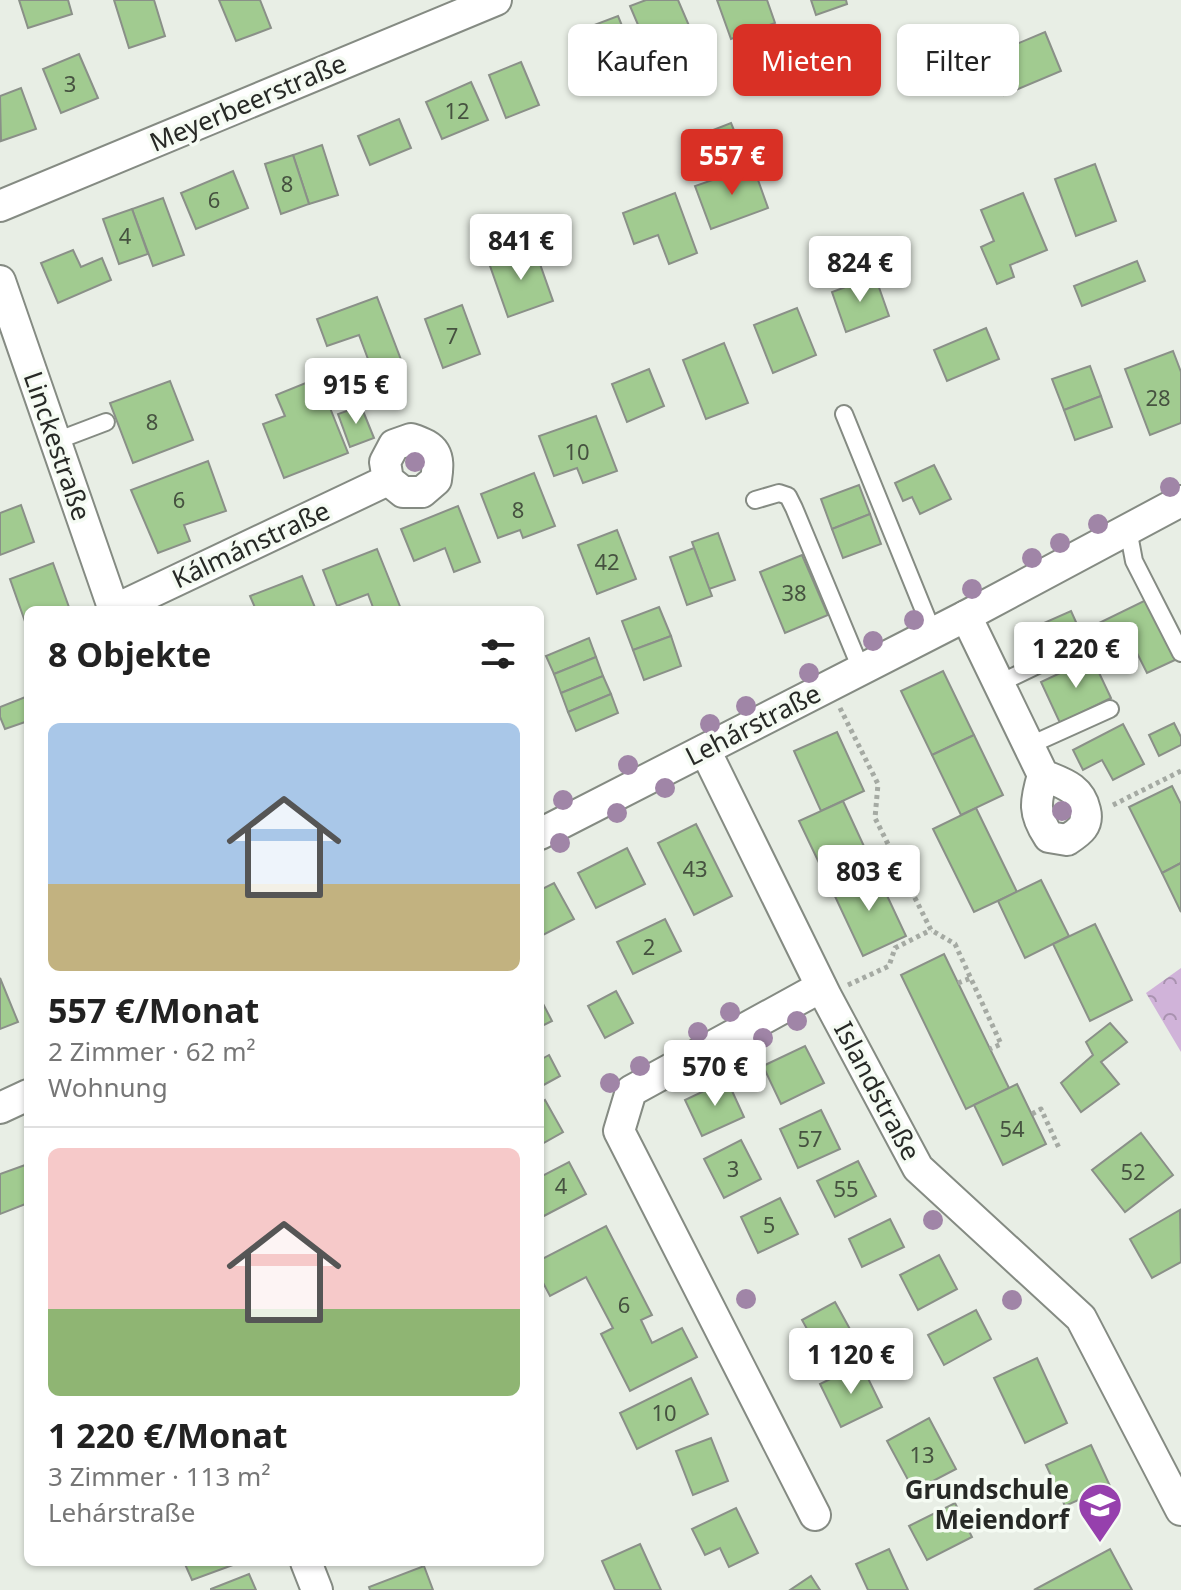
<!DOCTYPE html>
<html lang="de">
<meta charset="utf-8">
<style>
body{margin:0;font-family:"Noto Sans",sans-serif;background:#f2f2f2;color:#222;height:100vh;display:flex;flex-direction:column;font-size:30px;white-space:nowrap}
*{box-sizing:border-box;margin:0}
p{font-size:26px;color:#767676}
.icon{flex:none;width:44px;height:44px;fill:none;stroke:currentColor;stroke-width:2;stroke-linecap:round;stroke-linejoin:round}
.map{position:relative;flex:1;overflow:hidden}
.panel{position:absolute;left:24px;top:606px;width:520px;height:960px;display:flex;flex-direction:column;background:#fff;border-radius:12px;box-shadow:0 2px 6px #0004}
.panel>*{flex:none}
.banner{position:absolute;left:568px;top:24px;width:492px;height:72px;display:flex;gap:16px}
.price{position:absolute;translate:-50% -68px;padding:0 18px;border-radius:8px;background:#fff;color:#222;font-size:26px;line-height:52px;filter:drop-shadow(0 2px 4px #0008)}
.price::after{content:'';position:absolute;left:50%;top:48px;width:24px;height:18px;margin-left:-12px;background:inherit;clip-path:polygon(0 0,100% 0,50% 100%)}
.price.current{background:#d93025;color:#fff}
ul{padding:0;list-style:none}
li{display:grid;align-content:center;gap:16px;height:424px;padding:0 24px}
li+li{border-top:2px solid #e0e0e0}
li span{display:grid;place-items:center;height:248px;border-radius:12px;color:#555}
li>.icon{margin-inline-start:auto}
span .icon{width:144px;height:144px;fill:#fffc;stroke-width:1}
li b{font-size:34px}
h2{display:flex;justify-content:space-between;align-items:center;height:96px;padding:0 24px;font-size:34px}
.chip{padding:0 28px;border-radius:12px;background:#fff;box-shadow:0 2px 6px #0004;font-size:28px;line-height:72px}
.chip.current{background:#d93025;color:#fff}
.map>svg:first-child{display:block}
.park{fill:url(#park-crowns)}
.building{fill:#a1cb90;stroke:#8a9088;stroke-width:2}
.lines{fill:none;stroke-linecap:round;stroke-linejoin:round}
.service-casing{stroke:#858b83;stroke-width:20}
.minor-casing{stroke:#858b83;stroke-width:34}
.path{stroke:#a5aaa3;stroke-width:5;stroke-dasharray:4 4;stroke-linecap:butt}
.service{stroke:#fff;stroke-width:16}
.minor{stroke:#fff;stroke-width:30}
.tree{fill:#a085a7}
.labels{text-anchor:middle;stroke-width:7;stroke-linejoin:round;paint-order:stroke}
.number-label{font-size:22px;fill:#465240}
.street-label{font-size:26px;fill:#272926;stroke:#f5fbf3}
.poi-label{font-size:26px;font-weight:bold;fill:#272926;stroke:#f5fbf3;text-anchor:end}
</style>
<div class="map">
<svg width="1181" height="1590" viewBox="0 0 1181 1590">
<defs>
<pattern id="park-crowns" width="20" height="18" patternUnits="userSpaceOnUse" patternTransform="scale(2)"><rect width="20" height="18" fill="#d0b3d9"/><path d="M2 6a3 3 0 1 1 6 0M12 15a3 3 0 1 1 6 0" fill="none" stroke="#a992b0"/></pattern>
</defs>
<rect width="100%" height="100%" fill="#e8eee5"/>
<path class="park" d="M1181,968V1052L1146,993Z"/>
<g class="building">
<path d="M19,0H68L72,14L28,28Z"/>
<path d="M114,0H154L165,36L129,48Z"/>
<path d="M219,0H260L271,28L236,41Z"/>
<path d="M646,0H678L690,28L647,46L630,6Z"/>
<path d="M717,0H767L775,23L731,39Z"/>
<path d="M811,0H846L847,4L816,15Z"/>
<path d="M618,16L634,55L589,73L573,33Z"/>
<path d="M690,28L706,68L663,86L647,46Z"/>
<path d="M1045,32L1061,71L1004,95L988,56Z"/>
<path d="M79,54L98,98L61,113L43,69Z"/>
<path d="M521,62L539,105L506,118L489,75Z"/>
<path d="M471,82L488,120L442,139L426,102Z"/>
<path d="M21,88L36,129L1,141L0,96Z"/>
<path d="M399,119L411,148L370,165L358,136Z"/>
<path d="M731,123L740,145L708,157L700,135Z"/>
<path d="M322,145L338,195L309,204L293,155Z"/>
<path d="M293,155L309,204L281,214L265,164Z"/>
<path d="M1095,164L1116,221L1076,236L1055,179Z"/>
<path d="M753,166L768,208L711,229L695,186Z"/>
<path d="M233,171L248,208L196,229L181,193Z"/>
<path d="M675,193L697,253L669,264L658,235L634,244L623,213Z"/>
<path d="M1023,193L1047,250L1010,265L1014,277L997,284L981,247L994,241L981,210Z"/>
<path d="M163,198L184,255L153,266L132,209Z"/>
<path d="M132,209L148,254L119,264L103,219Z"/>
<path d="M534,247L553,301L508,317L489,263Z"/>
<path d="M73,250L81,267L102,258L111,280L58,303L41,263Z"/>
<path d="M1137,261L1145,281L1082,306L1074,286Z"/>
<path d="M875,276L889,316L846,332L832,292Z"/>
<path d="M377,297L403,365L374,375L359,335L327,346L317,319Z"/>
<path d="M462,305L480,354L443,368L425,319Z"/>
<path d="M797,308L816,355L773,373L754,325Z"/>
<path d="M986,328L999,359L947,381L934,350Z"/>
<path d="M724,343L748,403L706,419L683,360Z"/>
<path d="M1173,351L1181,372V423L1150,435L1125,369Z"/>
<path d="M1090,366L1101,396L1064,410L1052,379Z"/>
<path d="M649,369L664,406L627,422L612,384Z"/>
<path d="M318,378L348,453L284,478L263,424L285,416L276,395Z"/>
<path d="M170,381L193,440L133,463L110,403Z"/>
<path d="M1101,396L1112,427L1075,440L1064,410Z"/>
<path d="M361,406L374,438L350,447L338,414Z"/>
<path d="M596,416L617,471L583,483L577,468L554,476L539,436Z"/>
<path d="M208,461L226,511L184,525L190,541L158,553L131,490Z"/>
<path d="M934,465L951,499L920,514L912,497L903,501L895,483Z"/>
<path d="M534,473L555,526L523,538L520,530L498,538L481,494Z"/>
<path d="M859,485L870,514L832,529L821,499Z"/>
<path d="M21,505L34,542L0,555V513Z"/>
<path d="M458,506L480,562L454,572L445,548L414,561L401,529Z"/>
<path d="M870,514L881,544L843,558L832,529Z"/>
<path d="M617,530L636,579L597,594L578,545Z"/>
<path d="M718,533L735,580L709,589L692,542Z"/>
<path d="M694,548L712,596L687,605L670,557Z"/>
<path d="M377,549L401,609L374,610L368,594L337,606L323,570Z"/>
<path d="M802,555L828,615L785,633L760,572Z"/>
<path d="M53,563L70,610H28V630L10,579Z"/>
<path d="M302,576L316,610H256L250,596Z"/>
<path d="M1146,600L1175,660L1147,673L1133,645L1112,655L1097,624Z"/>
<path d="M659,607L671,636L633,650L622,621Z"/>
<path d="M1071,611L1080,631L1028,655L1019,634Z"/>
<path d="M671,636L681,666L644,680L633,650Z"/>
<path d="M589,638L596,657L554,674L546,656Z"/>
<path d="M596,657L603,676L561,693L554,674Z"/>
<path d="M1092,658L1111,698L1060,723L1041,682Z"/>
<path d="M943,671L974,735L932,755L901,691Z"/>
<path d="M603,676L611,694L568,712L561,693Z"/>
<path d="M611,694L618,713L576,731L568,712Z"/>
<path d="M28,696V721L5,729L0,717V707Z"/>
<path d="M1174,723L1181,737V745L1159,756L1149,735Z"/>
<path d="M1123,724L1144,764L1113,780L1102,760L1083,770L1073,750Z"/>
<path d="M837,732L864,791L821,811L794,751Z"/>
<path d="M974,735L1003,795L961,815L932,755Z"/>
<path d="M1172,786L1181,804V863L1162,873L1129,807Z"/>
<path d="M843,801L875,870L832,890L799,821Z"/>
<path d="M976,808L1017,892L974,912L933,829Z"/>
<path d="M696,824L732,896L694,915L658,843Z"/>
<path d="M627,848L645,884L596,908L578,873Z"/>
<path d="M1181,863V912L1162,873Z"/>
<path d="M875,870L906,936L863,956L832,890Z"/>
<path d="M1041,880L1069,936L1025,958L998,901Z"/>
<path d="M554,883L574,919L543,935L540,930V890Z"/>
<path d="M665,919L681,951L633,974L617,942Z"/>
<path d="M1095,924L1132,1000L1090,1021L1053,944Z"/>
<path d="M944,954L1009,1088L966,1109L901,975Z"/>
<path d="M0,978L18,1022L0,1029Z"/>
<path d="M616,991L633,1023L605,1038L588,1006Z"/>
<path d="M540,998L552,1021L540,1027Z"/>
<path d="M1110,1023L1127,1042L1101,1062L1119,1084L1081,1112L1061,1083L1093,1055L1086,1042Z"/>
<path d="M805,1046L824,1083L781,1104L763,1066Z"/>
<path d="M549,1055L560,1076L540,1087V1060Z"/>
<path d="M727,1080L744,1117L702,1136L685,1100Z"/>
<path d="M1017,1084L1046,1144L1003,1165L974,1105Z"/>
<path d="M545,1100L563,1132L540,1145V1103Z"/>
<path d="M821,1110L840,1149L798,1168L780,1129Z"/>
<path d="M1141,1133L1173,1175L1125,1212L1092,1170Z"/>
<path d="M741,1140L761,1179L724,1198L704,1159Z"/>
<path d="M858,1161L876,1196L835,1217L817,1181Z"/>
<path d="M569,1162L586,1194L540,1218V1177Z"/>
<path d="M28,1164V1203L0,1214V1174Z"/>
<path d="M780,1198L798,1234L758,1253L741,1217Z"/>
<path d="M1180,1210L1181,1262L1152,1278L1130,1239Z"/>
<path d="M890,1219L904,1247L862,1267L849,1239Z"/>
<path d="M606,1226L652,1315L641,1320L652,1343L682,1328L697,1357L630,1391L601,1334L613,1328L586,1277L550,1296L540,1277V1260Z"/>
<path d="M939,1255L957,1289L918,1310L900,1275Z"/>
<path d="M835,1302L856,1340L823,1358L802,1320Z"/>
<path d="M976,1310L991,1339L944,1365L928,1335Z"/>
<path d="M1037,1358L1067,1423L1025,1443L994,1378Z"/>
<path d="M861,1364L882,1407L841,1427L820,1384Z"/>
<path d="M691,1378L708,1414L637,1449L620,1413Z"/>
<path d="M929,1418L956,1469L914,1491L887,1441Z"/>
<path d="M711,1438L728,1481L693,1495L676,1451Z"/>
<path d="M1091,1445L1110,1486L1065,1506L1046,1465Z"/>
<path d="M955,1503L972,1537L927,1560L909,1526Z"/>
<path d="M736,1508L758,1553L729,1567L720,1548L705,1555L692,1529Z"/>
<path d="M640,1544L661,1590H615L602,1561Z"/>
<path d="M889,1549L908,1590H868L856,1564Z"/>
<path d="M1110,1549L1132,1590H1034Z"/>
<path d="M184,1562H241L192,1580Z"/>
<path d="M424,1566L433,1590H370L369,1587Z"/>
<path d="M249,1574L256,1590H211V1589Z"/>
<path d="M811,1576L820,1590H790Z"/>
</g>
<g class="lines">
<g class="service-casing">
<g id="service">
<path d="M844,414L933,633"/>
<path d="M56,441L106,422"/>
<path d="M755,500L779,493L788,496L794,508L861,669"/>
<path d="M1128,529L1134,561L1181,653"/>
<path d="M998,684L1077,646"/>
<path d="M1028,746L1110,709"/>
</g>
</g>
<g class="minor-casing">
<g id="minor">
<path d="M0,206L496,0"/>
<path d="M0,281L114,610"/>
<path d="M114,610L388,480L385,462L394,445L411,439C436,447 440,454 436,480L422,492H403L388,480"/>
<path d="M966,616L1043,775C1035,802 1033,813 1049,837L1067,840C1079,832 1089,826 1085,810C1080,787 1062,783 1043,775"/>
<path d="M705,750L826,996L918,1168L1081,1318L1181,1510"/>
<path d="M540,834L966,616L1181,501"/>
<path d="M0,1108L28,1095"/>
<path d="M815,1515L619,1131L631,1091L821,987"/>
<path d="M306,1562L317,1590"/>
</g>
</g>
<g class="path">
<path d="M840,708L878,784L875,818L931,930L955,944L1001,1044L990,1049"/>
<path d="M1113,805L1181,771"/>
<path d="M958,983L971,978"/>
<path d="M848,985L889,966L895,948L931,930"/>
<path d="M1032,1114L1041,1109L1059,1148"/>
</g>
<use href="#service" class="service"/>
<use href="#minor" class="minor"/>
</g>
<g class="tree">
<circle cx="415" cy="462" r="10"/>
<circle cx="1170" cy="487" r="10"/>
<circle cx="1098" cy="524" r="10"/>
<circle cx="1060" cy="543" r="10"/>
<circle cx="1032" cy="558" r="10"/>
<circle cx="972" cy="589" r="10"/>
<circle cx="914" cy="620" r="10"/>
<circle cx="873" cy="641" r="10"/>
<circle cx="809" cy="673" r="10"/>
<circle cx="746" cy="706" r="10"/>
<circle cx="710" cy="724" r="10"/>
<circle cx="628" cy="765" r="10"/>
<circle cx="665" cy="788" r="10"/>
<circle cx="563" cy="800" r="10"/>
<circle cx="1062" cy="811" r="10"/>
<circle cx="617" cy="813" r="10"/>
<circle cx="560" cy="843" r="10"/>
<circle cx="730" cy="1012" r="10"/>
<circle cx="797" cy="1021" r="10"/>
<circle cx="698" cy="1032" r="10"/>
<circle cx="763" cy="1038" r="10"/>
<circle cx="640" cy="1066" r="10"/>
<circle cx="610" cy="1083" r="10"/>
<circle cx="933" cy="1220" r="10"/>
<circle cx="746" cy="1299" r="10"/>
<circle cx="1012" cy="1300" r="10"/>
</g>
<defs>
<g id="school-pin" transform="scale(2.3)"><path d="M0 17L-7.5 6A9.5 9.5 0 1 1 7.5 6Z" fill="#9640ad" stroke="#f5fbf3"/><path d="M0-5L7-2L0 1L-7-2ZM-4 1L0 2.5L4 1V4Q0 6-4 4Z" fill="#fff"/></g>
</defs>
<g fill-rule="evenodd">
<use href="#school-pin" x="1100" y="1505"/>
</g>
<g class="labels">
<g class="number-label">
<text x="70" y="92">3</text>
<text x="457" y="119">12</text>
<text x="287" y="192">8</text>
<text x="214" y="208">6</text>
<text x="125" y="244">4</text>
<text x="452" y="344">7</text>
<text x="1158" y="406">28</text>
<text x="152" y="430">8</text>
<text x="577" y="460">10</text>
<text x="179" y="508">6</text>
<text x="518" y="518">8</text>
<text x="607" y="570">42</text>
<text x="794" y="601">38</text>
<text x="695" y="877">43</text>
<text x="649" y="955">2</text>
<text x="1012" y="1137">54</text>
<text x="810" y="1147">57</text>
<text x="733" y="1177">3</text>
<text x="1133" y="1180">52</text>
<text x="561" y="1194">4</text>
<text x="846" y="1197">55</text>
<text x="769" y="1233">5</text>
<text x="624" y="1313">6</text>
<text x="664" y="1421">10</text>
<text x="922" y="1463">13</text>
</g>
<g class="street-label">
<text transform="translate(248 103) rotate(-23)" y="9">Meyerbeerstraße</text>
<text transform="translate(57 446) rotate(71)" y="9">Linckestraße</text>
<text transform="translate(251 545) rotate(-25)" y="9">Kálmánstraße</text>
<text transform="translate(753 725) rotate(-27)" y="9">Lehárstraße</text>
<text transform="translate(877 1091) rotate(62)" y="9">Islandstraße</text>
</g>
<g class="poi-label">
<text x="1069" y="1499">Grundschule<tspan x="1069" dy="30">Meiendorf</tspan></text>
</g>
</g>
</svg>
<b class="price current" style="left:732px;top:197px">557 €</b>
<b class="price" style="left:521px;top:282px">841 €</b>
<b class="price" style="left:860px;top:304px">824 €</b>
<b class="price" style="left:356px;top:426px">915 €</b>
<b class="price" style="left:1076px;top:690px">1 220 €</b>
<b class="price" style="left:869px;top:913px">803 €</b>
<b class="price" style="left:715px;top:1108px">570 €</b>
<b class="price" style="left:851px;top:1396px">1 120 €</b>
<div class="banner">
<a class="chip">Kaufen</a>
<a class="chip current">Mieten</a>
<a class="chip">Filter</a>
</div>
<section class="panel">
<h2>8 Objekte<svg class="icon" aria-label="filters" viewBox="0 0 24 24"><path d="M4 7h16M4 17h16"/><circle cx="9" cy="7" r="2"/><circle cx="15" cy="17" r="2"/></svg></h2>
<ul>
<li><span style="background:linear-gradient(#a9c7e8 65%,#c2b280 0)"><svg class="icon" aria-label="home" viewBox="0 0 24 24"><path d="M3 11l9-7 9 7M6 9v11h12V9"/></svg></span><div><b>557 €/Monat</b><p>2 Zimmer · 62 m²</p><p>Wohnung</p></div></li>
<li><span style="background:linear-gradient(#f6c9c9 65%,#8fb573 0)"><svg class="icon" aria-label="home" viewBox="0 0 24 24"><path d="M3 11l9-7 9 7M6 9v11h12V9"/></svg></span><div><b>1 220 €/Monat</b><p>3 Zimmer · 113 m²</p><p>Lehárstraße</p></div></li>
</ul>
</section>
</div>
